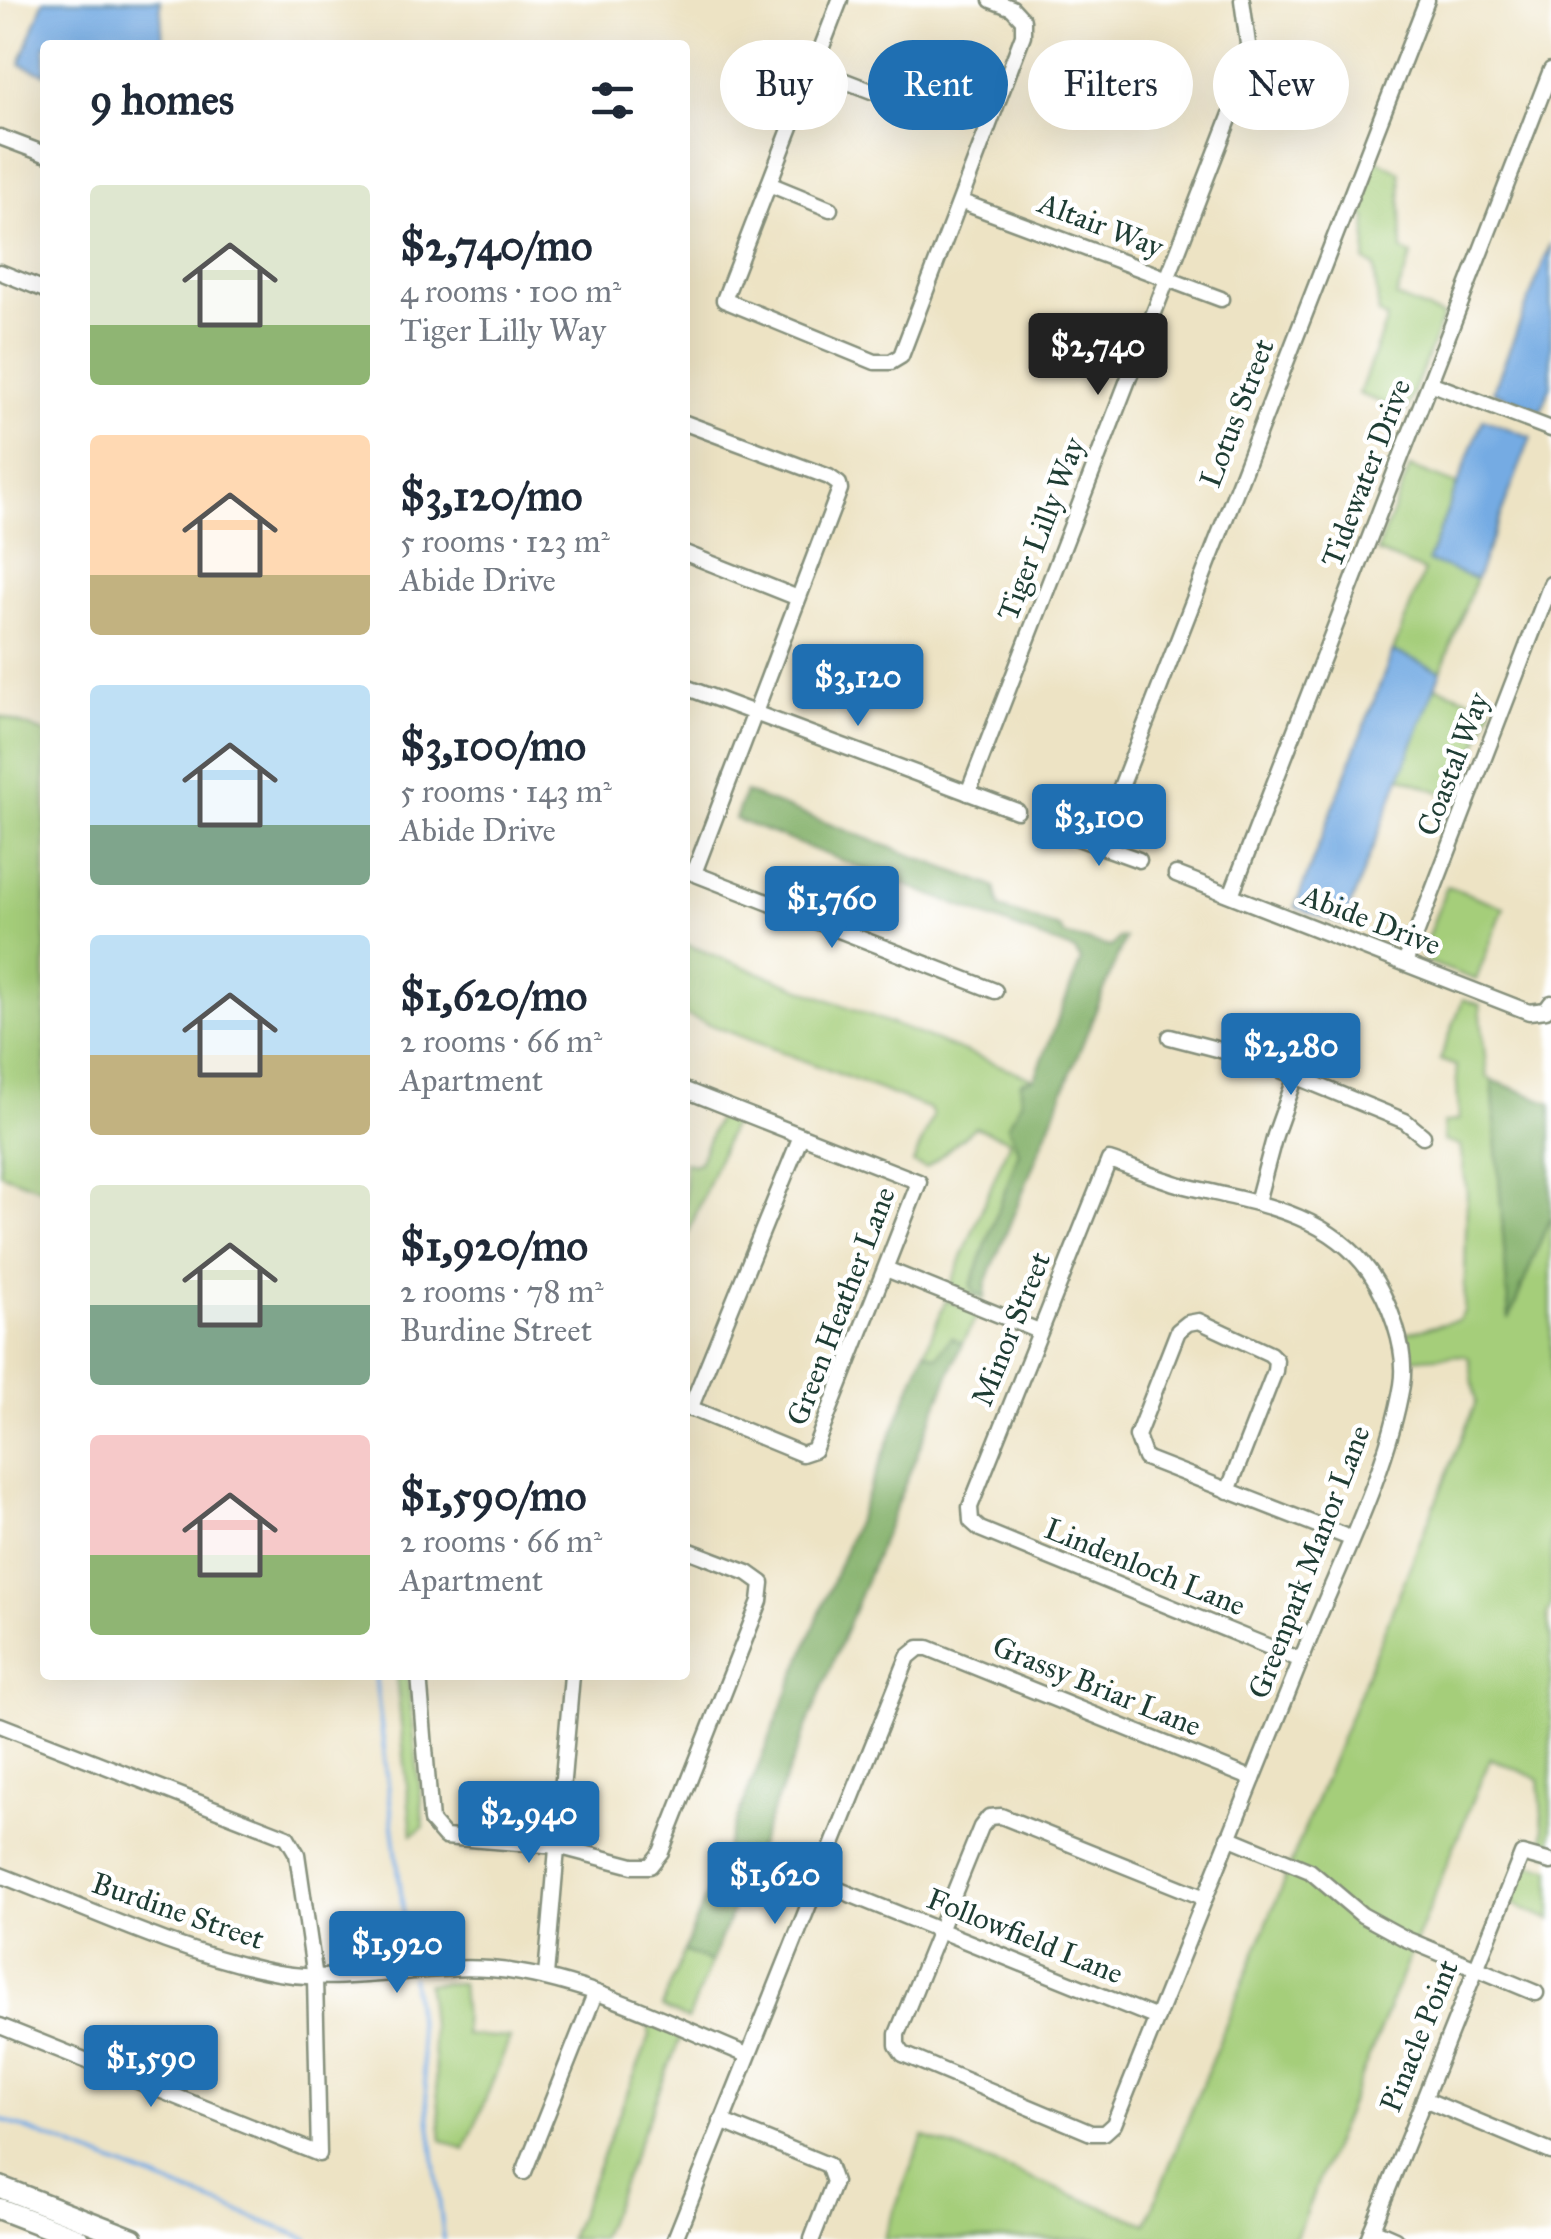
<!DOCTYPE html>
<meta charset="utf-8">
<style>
body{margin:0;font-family:"IM FELL Great Primer",serif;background:#f6f6f7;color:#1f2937;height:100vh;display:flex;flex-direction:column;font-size:38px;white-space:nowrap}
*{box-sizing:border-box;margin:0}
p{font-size:32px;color:#747a83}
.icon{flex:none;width:55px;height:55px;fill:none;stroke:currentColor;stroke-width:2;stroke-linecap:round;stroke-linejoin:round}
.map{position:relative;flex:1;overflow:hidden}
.side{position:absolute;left:40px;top:40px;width:650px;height:1640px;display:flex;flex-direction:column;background:#fff;border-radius:10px;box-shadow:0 10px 40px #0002}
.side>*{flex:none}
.hud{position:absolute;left:720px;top:40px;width:680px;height:90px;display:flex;gap:20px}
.price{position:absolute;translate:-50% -85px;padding:0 22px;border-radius:10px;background:#1f6fb2;color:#fff;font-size:32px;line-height:65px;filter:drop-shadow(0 2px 5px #0008)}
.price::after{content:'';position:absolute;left:50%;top:60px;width:30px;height:22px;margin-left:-15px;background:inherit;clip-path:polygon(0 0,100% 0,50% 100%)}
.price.active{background:#222;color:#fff}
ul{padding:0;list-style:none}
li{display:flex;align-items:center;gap:30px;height:250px;padding:0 50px}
li span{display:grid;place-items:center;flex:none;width:280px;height:200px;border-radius:10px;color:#555}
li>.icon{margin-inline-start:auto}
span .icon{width:120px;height:120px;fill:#fffc;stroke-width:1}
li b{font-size:42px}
h2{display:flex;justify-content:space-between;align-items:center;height:120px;padding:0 50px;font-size:42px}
.chip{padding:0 35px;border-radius:45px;background:#fff;box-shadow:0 10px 40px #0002;font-size:35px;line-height:90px}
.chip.active{background:#1f6fb2;color:#fff}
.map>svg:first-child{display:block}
.green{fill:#a5ce7a;stroke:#628657;stroke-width:2.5}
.forest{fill:#84b16a;stroke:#52774f;stroke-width:2.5}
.water{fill:#75abe3;stroke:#4a748c;stroke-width:2.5}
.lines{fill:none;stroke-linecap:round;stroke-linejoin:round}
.stream{stroke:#75abe3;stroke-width:4}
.minor-casing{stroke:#86907c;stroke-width:19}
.highway-casing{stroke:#86907c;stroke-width:25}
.minor{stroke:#fff;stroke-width:14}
.highway{stroke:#fff;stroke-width:20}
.labels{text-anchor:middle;stroke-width:9;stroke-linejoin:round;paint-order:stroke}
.street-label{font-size:30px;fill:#1f3d34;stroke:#fff}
</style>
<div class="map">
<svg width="1551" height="2239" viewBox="0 0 1551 2239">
<rect width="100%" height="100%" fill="#fff"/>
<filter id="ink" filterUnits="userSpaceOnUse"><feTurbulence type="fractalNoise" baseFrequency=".01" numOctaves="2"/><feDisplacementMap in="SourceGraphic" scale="20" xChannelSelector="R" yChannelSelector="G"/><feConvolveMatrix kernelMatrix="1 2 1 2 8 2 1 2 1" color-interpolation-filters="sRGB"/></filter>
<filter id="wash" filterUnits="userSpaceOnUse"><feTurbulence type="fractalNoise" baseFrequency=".0048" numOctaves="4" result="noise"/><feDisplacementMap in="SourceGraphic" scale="40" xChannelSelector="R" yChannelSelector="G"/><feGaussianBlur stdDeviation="2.25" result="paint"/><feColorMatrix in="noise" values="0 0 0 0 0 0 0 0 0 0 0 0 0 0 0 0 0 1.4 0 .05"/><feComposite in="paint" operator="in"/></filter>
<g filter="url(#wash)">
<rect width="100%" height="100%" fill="#ede3c4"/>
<g class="green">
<path d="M1375,159L1400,172L1402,250L1412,255L1396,297L1443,316L1406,412L1359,394L1387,319L1379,314L1374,266L1365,261L1367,218L1357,206Z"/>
<path d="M1410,467L1457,485L1428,560L1476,579L1441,671L1393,651L1424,571L1377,552Z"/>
<path d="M1435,686L1492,707L1456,798L1400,777Z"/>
<path d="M0,716L45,733V1190L0,1173Z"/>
<path d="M1447,886L1504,907L1476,980L1425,961L1421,954Z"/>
<path d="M685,944L1035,1079L1021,1083V1101L1008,1125L1019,1152L971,1286L975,1293L985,1295L984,1300L950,1287L1010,1140L975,1127L926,1168L913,1163L933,1116L930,1109L685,1015Z"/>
<path d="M1463,999L1480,1005L1487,1077L1492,1080L1510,1316L1551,1215V1605L1547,1616L1551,1637V1854L1545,1852L1539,1779L1490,1758L1295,2239H883L923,2136L1146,2224L1476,1402L1469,1358L1463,1355L1410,1359L1406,1333L1459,1320L1464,1312L1467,1193L1460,1145L1444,1141L1443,1123L1459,1120L1456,1066L1440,1060Z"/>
<path d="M720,1111L735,1117L685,1241V1162L693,1165L699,1163Z"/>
<path d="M946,1300L979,1313L962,1343L951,1338L937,1357L925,1351Z"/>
<path d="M396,1675H408L424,1827L412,1835Z"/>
<path d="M1531,1865L1551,1868V1920L1508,1902L1519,1873Z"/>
<path d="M684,1951L711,1963L688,2020L662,2007Z"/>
<path d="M461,1983L465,2035L510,2038L465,2150L442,2140L427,1984Z"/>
<path d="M648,2023L681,2036L600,2239H569L650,2036Z"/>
</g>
<g class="forest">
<path d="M745,792L995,887L1000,908L1060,928L1064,935L1111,947L1119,938H1125L986,1283L985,1295L975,1293L971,1286L1019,1152L1008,1126L1021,1101V1082L1035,1078L1081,961L1075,951L735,819Z"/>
<path d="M1492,1080L1551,1103V1215L1509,1319Z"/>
<path d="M951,1337L962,1343L711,1963L684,1951L925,1351L937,1357Z"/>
</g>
<g class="water">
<path d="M44,0H160L163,45H45V74L20,64Z"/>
<path d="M1551,243V385L1541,411L1493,391Z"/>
<path d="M1483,419L1531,437L1476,579L1428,561Z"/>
<path d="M1393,651L1441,671L1343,925L1295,907Z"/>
</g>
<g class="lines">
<g class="stream">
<path d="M375,1675L410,1968"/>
<path d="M412,1977L444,2239"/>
<path d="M0,2119L308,2239"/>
</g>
</g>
</g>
<g filter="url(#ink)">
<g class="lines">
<g class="minor-casing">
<g id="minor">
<path d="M840,0L724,300L875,362H891L901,356L1023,35V20L1012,8L991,0"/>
<path d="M814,69L874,92"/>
<path d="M0,137L45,154"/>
<path d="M769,184L830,209"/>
<path d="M962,202L1221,299"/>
<path d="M0,272L45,290"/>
<path d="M1430,383L1551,429"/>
<path d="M685,423L829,477L839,484L840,489L694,873"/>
<path d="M685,553L798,598"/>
<path d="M685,687L1017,811"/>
<path d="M968,793L1238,96L1248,44L1242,0"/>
<path d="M1075,837L1139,860"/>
<path d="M1098,846L1427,0"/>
<path d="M685,870L995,991"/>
<path d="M1176,874L1529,1012L1546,1010L1551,1003"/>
<path d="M1231,895L1551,70"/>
<path d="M1405,963L1551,584"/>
<path d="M1170,1037L1251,1058L1405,1121L1423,1136"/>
<path d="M685,1090L919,1182L814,1450L802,1454L685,1406"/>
<path d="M1257,1202L1275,1135L1296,1076"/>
<path d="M886,1269L1039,1331"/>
<path d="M690,1409L801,1136"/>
<path d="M1228,1491L1275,1371L1276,1360L1270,1354L1199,1321L1188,1323L1178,1331L1137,1436L1145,1458L1350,1538"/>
<path d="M419,1675L431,1821L445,1837L557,1846L633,1866H650L661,1852L760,1601L762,1583L748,1573L685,1549"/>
<path d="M0,1725L287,1837L297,1854L315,1978L319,2154L0,2026"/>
<path d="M1228,1837L1310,1871L1362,1915L1406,1939L1536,1993"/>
<path d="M0,1875C86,1908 173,1950 263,1970C339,1988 413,1964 490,1969C580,1976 664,2021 747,2055"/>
<path d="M817,1881L1157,2018"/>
<path d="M1205,1898L1001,1816L989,1817L981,1827L897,2034V2045L903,2054L1091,2133H1104L1114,2124C1179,1963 1244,1802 1309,1640C1341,1561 1388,1469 1402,1385C1408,1349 1389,1300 1369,1271C1325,1210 1248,1202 1181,1185C1157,1178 1133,1168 1109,1160L970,1507L971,1521L980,1529L1301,1660"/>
<path d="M546,1976L572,1675"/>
<path d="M1424,2099L1551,2152"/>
<path d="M721,2121L828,2165L834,2182L812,2239"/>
<path d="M524,2172L595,1994"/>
<path d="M1372,2229L1395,2239"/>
<path d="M675,2239L908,1657L919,1648H928L1253,1779"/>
<path d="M1368,2239L1522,1854L1551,1862"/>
</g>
</g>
<g class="highway-casing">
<g id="highway">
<path d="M0,2187L133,2239"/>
<path d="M0,2209L78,2239"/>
</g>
</g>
<use href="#minor" class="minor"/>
<use href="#highway" class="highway"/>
</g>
</g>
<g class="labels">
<g class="street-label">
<text transform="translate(1101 225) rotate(21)" y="10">Altair Way</text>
<text transform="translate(1237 413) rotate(-69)" y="10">Lotus Street</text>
<text transform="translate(1366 473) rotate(-69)" y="10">Tidewater Drive</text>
<text transform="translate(1041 529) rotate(-69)" y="10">Tiger Lilly Way</text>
<text transform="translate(1453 764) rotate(-69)" y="10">Coastal Way</text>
<text transform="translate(1371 920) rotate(21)" y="10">Abide Drive</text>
<text transform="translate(841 1306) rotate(-69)" y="10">Green Heather Lane</text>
<text transform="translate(1011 1329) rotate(-68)" y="10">Minor Street</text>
<text transform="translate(1309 1562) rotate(-69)" y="10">Greenpark Manor Lane</text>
<text transform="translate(1145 1567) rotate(22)" y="10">Lindenloch Lane</text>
<text transform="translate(1097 1686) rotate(22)" y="10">Grassy Briar Lane</text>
<text transform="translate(178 1911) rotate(19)" y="10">Burdine Street</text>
<text transform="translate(1025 1936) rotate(22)" y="10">Followfield Lane</text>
<text transform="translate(1419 2036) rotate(-68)" y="10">Pinacle Point</text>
</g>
</g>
</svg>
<b class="price active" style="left:1098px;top:398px">$2,740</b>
<b class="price" style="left:858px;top:729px">$3,120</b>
<b class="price" style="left:1099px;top:869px">$3,100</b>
<b class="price" style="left:832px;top:951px">$1,760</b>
<b class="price" style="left:1291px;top:1098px">$2,280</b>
<b class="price" style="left:529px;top:1866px">$2,940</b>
<b class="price" style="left:775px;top:1927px">$1,620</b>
<b class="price" style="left:397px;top:1996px">$1,920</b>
<b class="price" style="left:151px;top:2110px">$1,590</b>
<div class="hud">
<a class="chip">Buy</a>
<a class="chip active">Rent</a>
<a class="chip">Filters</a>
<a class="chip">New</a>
</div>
<section class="side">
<h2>9 homes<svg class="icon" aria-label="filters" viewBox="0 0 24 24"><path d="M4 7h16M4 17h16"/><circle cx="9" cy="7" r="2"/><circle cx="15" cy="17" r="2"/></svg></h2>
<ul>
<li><span style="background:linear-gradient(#dfe7d0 70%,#8fb573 0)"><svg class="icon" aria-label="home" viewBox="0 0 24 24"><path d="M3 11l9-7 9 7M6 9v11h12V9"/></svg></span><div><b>$2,740/mo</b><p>4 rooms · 100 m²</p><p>Tiger Lilly Way</p></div></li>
<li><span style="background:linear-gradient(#ffd9b3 70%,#c2b280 0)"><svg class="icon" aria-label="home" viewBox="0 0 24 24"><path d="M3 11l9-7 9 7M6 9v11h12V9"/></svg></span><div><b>$3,120/mo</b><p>5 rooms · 123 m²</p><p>Abide Drive</p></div></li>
<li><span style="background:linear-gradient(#bfe0f5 70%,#7fa58c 0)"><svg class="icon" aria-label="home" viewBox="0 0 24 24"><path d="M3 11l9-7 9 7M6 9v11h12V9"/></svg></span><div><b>$3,100/mo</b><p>5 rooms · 143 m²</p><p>Abide Drive</p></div></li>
<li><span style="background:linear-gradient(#bfe0f5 60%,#c2b280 0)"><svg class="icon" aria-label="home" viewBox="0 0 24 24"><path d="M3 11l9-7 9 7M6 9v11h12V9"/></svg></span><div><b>$1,620/mo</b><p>2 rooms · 66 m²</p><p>Apartment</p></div></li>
<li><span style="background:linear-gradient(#dfe7d0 60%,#7fa58c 0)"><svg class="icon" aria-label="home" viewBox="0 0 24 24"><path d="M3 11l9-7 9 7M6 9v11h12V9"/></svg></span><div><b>$1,920/mo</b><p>2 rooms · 78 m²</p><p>Burdine Street</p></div></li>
<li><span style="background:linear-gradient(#f6c9c9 60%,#8fb573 0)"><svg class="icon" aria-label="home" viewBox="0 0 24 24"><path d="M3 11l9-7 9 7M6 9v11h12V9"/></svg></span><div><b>$1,590/mo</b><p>2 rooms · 66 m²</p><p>Apartment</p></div></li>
</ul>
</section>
</div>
